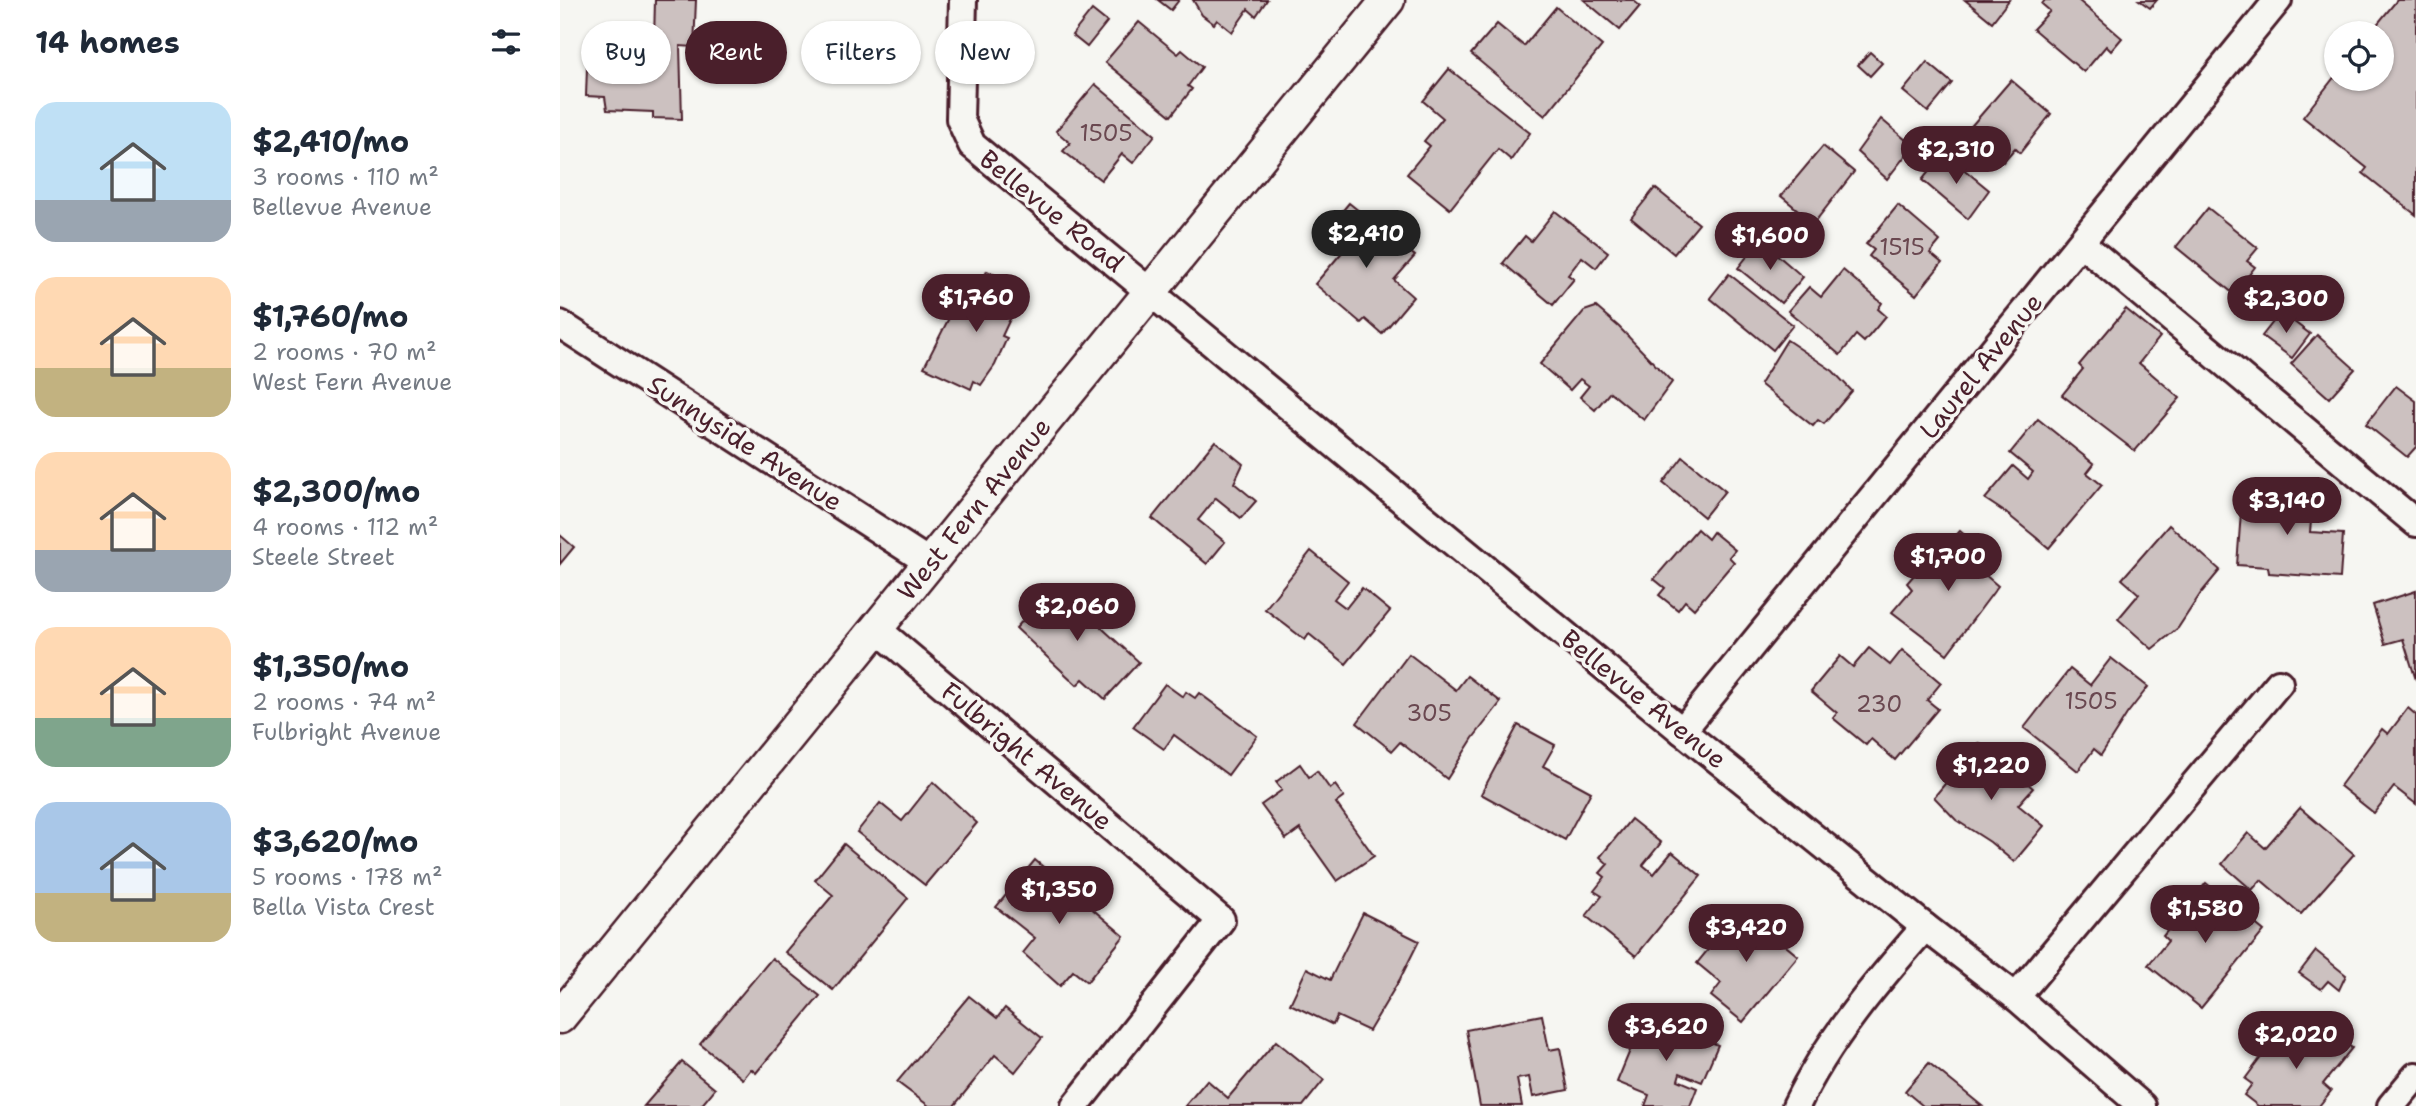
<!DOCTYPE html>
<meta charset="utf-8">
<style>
body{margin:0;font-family:"Shantell Sans",sans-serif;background:#f2f2f3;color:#1f2937;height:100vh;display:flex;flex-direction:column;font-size:26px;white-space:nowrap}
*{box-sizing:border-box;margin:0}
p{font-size:23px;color:#747a83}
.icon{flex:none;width:38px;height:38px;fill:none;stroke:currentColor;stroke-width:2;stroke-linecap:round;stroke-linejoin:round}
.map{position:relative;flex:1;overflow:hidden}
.panel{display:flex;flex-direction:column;background:#fff;width:560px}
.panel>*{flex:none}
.guide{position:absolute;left:21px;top:21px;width:665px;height:63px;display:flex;gap:14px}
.controls{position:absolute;left:1764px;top:21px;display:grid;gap:14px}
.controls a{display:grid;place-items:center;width:70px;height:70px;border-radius:50%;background:#fff;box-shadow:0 2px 5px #0004;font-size:35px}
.price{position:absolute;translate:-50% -60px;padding:0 16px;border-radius:24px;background:#4a1f2b;color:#fff;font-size:23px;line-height:46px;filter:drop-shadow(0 2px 4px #0008)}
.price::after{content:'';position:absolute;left:50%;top:42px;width:21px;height:16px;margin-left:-10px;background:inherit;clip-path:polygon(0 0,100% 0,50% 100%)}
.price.current{background:#222;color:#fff}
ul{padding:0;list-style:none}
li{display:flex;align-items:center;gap:21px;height:175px;padding:0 35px}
li span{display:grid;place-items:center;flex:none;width:196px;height:140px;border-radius:21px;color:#555}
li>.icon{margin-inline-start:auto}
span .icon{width:84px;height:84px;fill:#fffc;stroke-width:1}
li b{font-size:30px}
h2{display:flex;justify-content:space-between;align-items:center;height:84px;padding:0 35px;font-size:30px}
.tag{padding:0 24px;border-radius:32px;background:#fff;box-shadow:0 2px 5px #0004;font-size:24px;line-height:63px}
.tag.current{background:#4a1f2b;color:#fff}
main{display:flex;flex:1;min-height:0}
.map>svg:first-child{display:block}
.building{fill:#ccc1c0;stroke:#4a1f2b;stroke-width:2}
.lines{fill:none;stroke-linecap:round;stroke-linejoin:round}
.minor-casing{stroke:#4a1f2b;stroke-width:32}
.tertiary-casing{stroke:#4a1f2b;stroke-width:37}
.minor{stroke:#f6f6f2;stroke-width:26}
.tertiary{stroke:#f6f6f2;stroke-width:32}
.labels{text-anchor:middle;stroke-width:7;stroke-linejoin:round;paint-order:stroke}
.number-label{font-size:23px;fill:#6a4850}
.street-label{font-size:26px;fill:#4a1f2b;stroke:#f6f6f2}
</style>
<main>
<section class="panel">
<h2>14 homes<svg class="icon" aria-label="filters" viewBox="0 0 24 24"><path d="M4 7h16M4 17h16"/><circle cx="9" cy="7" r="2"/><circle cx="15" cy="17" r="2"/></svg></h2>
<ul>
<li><span style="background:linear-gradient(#bfe0f5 70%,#9aa5b1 0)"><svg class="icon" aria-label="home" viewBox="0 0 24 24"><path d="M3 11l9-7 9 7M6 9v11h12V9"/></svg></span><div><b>$2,410/mo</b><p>3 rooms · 110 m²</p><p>Bellevue Avenue</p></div></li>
<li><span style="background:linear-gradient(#ffd9b3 65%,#c2b280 0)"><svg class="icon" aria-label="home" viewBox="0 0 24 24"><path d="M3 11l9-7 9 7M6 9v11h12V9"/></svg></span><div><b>$1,760/mo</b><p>2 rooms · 70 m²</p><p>West Fern Avenue</p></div></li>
<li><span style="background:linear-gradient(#ffd9b3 70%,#9aa5b1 0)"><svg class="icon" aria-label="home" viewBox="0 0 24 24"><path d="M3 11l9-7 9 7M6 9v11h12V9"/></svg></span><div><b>$2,300/mo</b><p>4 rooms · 112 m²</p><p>Steele Street</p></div></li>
<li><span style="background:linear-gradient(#ffd9b3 65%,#7fa58c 0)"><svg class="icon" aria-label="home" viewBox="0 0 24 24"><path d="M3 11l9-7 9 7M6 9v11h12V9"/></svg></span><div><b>$1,350/mo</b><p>2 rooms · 74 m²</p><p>Fulbright Avenue</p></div></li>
<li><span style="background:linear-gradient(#a9c7e8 65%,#c2b280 0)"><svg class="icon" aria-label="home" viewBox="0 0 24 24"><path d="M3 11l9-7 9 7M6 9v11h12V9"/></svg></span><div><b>$3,620/mo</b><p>5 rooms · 178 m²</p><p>Bella Vista Crest</p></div></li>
</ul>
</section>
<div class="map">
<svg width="1856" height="1106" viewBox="0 0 1856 1106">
<rect width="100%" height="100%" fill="#f6f6f2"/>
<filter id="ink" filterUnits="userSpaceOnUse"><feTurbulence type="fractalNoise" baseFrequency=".0143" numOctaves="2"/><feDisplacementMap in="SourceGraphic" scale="14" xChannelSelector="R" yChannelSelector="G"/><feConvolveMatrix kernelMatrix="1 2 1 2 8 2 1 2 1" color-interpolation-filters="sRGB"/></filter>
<g filter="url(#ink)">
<g class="building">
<path d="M95,0H136L134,47L120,46L122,119L93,118V112L47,110L45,97L26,96L28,38L94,40Z"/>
<path d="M598,0H619L611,10Z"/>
<path d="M633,0H707L696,16L688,9L672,32L657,20L654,24L642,15Z"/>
<path d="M1024,0H1073L1080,6L1060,30Z"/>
<path d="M1405,0H1449L1432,22Z"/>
<path d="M1485,0H1518L1562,38L1551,51L1546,46L1524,72L1473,29L1490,11L1482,4Z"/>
<path d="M1579,0H1597L1590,8Z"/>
<path d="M1837,0H1856V215L1803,173L1807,168L1743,117L1776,75V79H1822V33H1810Z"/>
<path d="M996,7L1042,46L985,116L911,54L937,24L964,46Z"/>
<path d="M532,10L547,22L527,47L512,35Z"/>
<path d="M579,22L618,54L622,50L642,67L628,86L632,89L611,116L545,62Z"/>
<path d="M1310,52L1322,63L1310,76L1298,65Z"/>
<path d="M1367,62L1392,83L1368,112L1343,91Z"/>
<path d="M889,69L970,133L951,160L938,149L890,209L847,174L870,146L864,141L883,118L863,101Z"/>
<path d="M1451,80L1491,114L1460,153L1455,148L1443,162L1407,131Z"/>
<path d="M535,84L595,135L573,163L562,154L541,180L503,151L510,143L496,131Z"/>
<path d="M1321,119L1353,146L1327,179L1297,152Z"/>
<path d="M1263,146L1294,172L1254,223L1221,196Z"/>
<path d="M1384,153L1429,190L1408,219L1362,180Z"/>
<path d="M1095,188L1139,224L1114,254L1071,218Z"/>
<path d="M789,203L855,256L834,280L853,297L822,334L805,319L801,323L755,284L784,250L764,233Z"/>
<path d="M1338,205L1380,241L1370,253L1382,263L1356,295L1309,256L1314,250L1306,244Z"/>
<path d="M1648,208L1698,248L1687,261L1695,267L1674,294L1616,247Z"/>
<path d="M995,211L1048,252L1036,268L1022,257L1008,275L1014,279L993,305L943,263L965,236L971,241Z"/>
<path d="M1200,240L1243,277L1221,303L1178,268Z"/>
<path d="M1283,270L1322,303L1318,309L1326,316L1304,342L1296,335L1280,355L1228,311L1249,287L1261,297Z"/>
<path d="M427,271L464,289L442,336L447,338L435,365L421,385L414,381L411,389L364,367L393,310L399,313L404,302L411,305Z"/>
<path d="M1169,274L1233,325L1213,350L1150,298Z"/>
<path d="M1036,307L1059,327L1112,382L1084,420L1050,392L1035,410L1020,397L1029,386L1020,379L1010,390L980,364L1024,311Z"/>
<path d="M1566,309L1600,337L1579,363L1620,398L1575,451L1502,395L1523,369L1519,365Z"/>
<path d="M1721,312L1750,334L1732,358L1702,336Z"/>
<path d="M1757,335L1795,369L1769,398L1731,364Z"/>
<path d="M1227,340L1273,371L1292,391L1264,424L1258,420L1253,426L1200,384Z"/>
<path d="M1836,386L1856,401V447L1847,457L1806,424Z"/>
<path d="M1478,419L1534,464L1527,473L1542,485L1489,548L1446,513L1425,499L1453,466L1468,479L1473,472L1450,453Z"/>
<path d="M655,441L683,464L674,483L696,501L681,518L656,498L638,520L665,542L647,564L592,518Z"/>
<path d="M1123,457L1165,491L1144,517L1103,483Z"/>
<path d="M1719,488L1754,490L1750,532L1783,534L1780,578L1709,573L1708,567L1677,565L1682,499L1718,502Z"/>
<path d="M1609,525L1660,570L1641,593L1618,628L1592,649L1558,619L1579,594L1562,579Z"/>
<path d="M1137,529L1148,539L1153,532L1175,550L1169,557L1174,562L1134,609L1125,601L1118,610L1099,595L1105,588L1094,579Z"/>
<path d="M1400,531L1435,561L1424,574L1438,586L1387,654L1332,612L1352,589L1347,583L1374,552L1378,556Z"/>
<path d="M0,535L14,547L0,564Z"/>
<path d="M751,551L788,581L774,599L786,608L802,588L830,611L786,664L749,634L745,640L705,609Z"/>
<path d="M495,585L579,662L545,699L523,679L517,685L456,628Z"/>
<path d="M1856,591V680L1843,639L1825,644L1813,605Z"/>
<path d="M1309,648L1330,665L1342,650L1381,683L1367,700L1378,709L1335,760L1311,739L1306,745L1273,718L1277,713L1251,691L1280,656L1293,667Z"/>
<path d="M849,654L896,690L907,676L941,702L913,738L887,779L840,742L832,751L797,723Z"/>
<path d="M1551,658L1588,687L1567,714L1541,755L1534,749L1518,771L1464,728L1510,669L1530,685Z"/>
<path d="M605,684L623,697L626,692L635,698L639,693L697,736L668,775L614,735L604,749L573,727Z"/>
<path d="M1848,708L1856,715V804L1834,787L1814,813L1780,786L1822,729L1828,734Z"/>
<path d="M958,725L995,745L983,766L1031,792L1005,840L921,794Z"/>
<path d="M1419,743L1473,788L1458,805L1484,826L1454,862L1430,842L1396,820L1374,797Z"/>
<path d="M740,764L749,777L757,771L770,789L775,785L784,797L776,803L814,856L777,881L740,829L726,839L701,805L722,790L716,782Z"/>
<path d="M373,782L417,823L365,885L297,832L320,803L342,821Z"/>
<path d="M1740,808L1794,854L1741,914L1701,880L1692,890L1662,864L1688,833L1705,848Z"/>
<path d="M1071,819L1101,843L1083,865L1094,874L1112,852L1141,876L1076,956L1026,916L1042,896L1034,891L1045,877L1040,873L1048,864L1040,857Z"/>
<path d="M284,844L348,898L273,990L225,952L273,895L255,880Z"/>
<path d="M475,860L564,936L527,982L513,971L500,986L463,953L475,938L436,907Z"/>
<path d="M1646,883L1704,931L1641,1008L1588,965L1608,941L1603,936Z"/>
<path d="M1181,909L1238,956L1183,1022L1151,996L1161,983L1137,963Z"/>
<path d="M803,913L859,941L840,979L809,1031L777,1016L773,1025L730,1004L747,968L770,980Z"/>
<path d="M1756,951L1786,975L1779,990L1768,981L1761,989L1739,973Z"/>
<path d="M212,958L260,996L196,1073L191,1069L183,1079L140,1044Z"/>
<path d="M409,996L437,1018L445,1008L482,1038L455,1072L435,1055L394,1106H369L337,1082Z"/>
<path d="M1085,1014L1158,1045L1142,1082L1120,1073L1118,1080L1137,1088L1130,1106H1085L1089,1095L1057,1082Z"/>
<path d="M982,1015L989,1050L1000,1048L1008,1090L973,1097L969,1077L957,1079L962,1106H920L906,1030Z"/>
<path d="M1763,1025L1792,1048L1763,1084L1771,1091L1759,1106H1698L1684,1095L1692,1084L1685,1079L1722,1029L1745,1048Z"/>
<path d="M716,1041L764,1080L743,1106H625L647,1080L668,1098Z"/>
<path d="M122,1062L155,1089L141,1106H84Z"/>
<path d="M1369,1063L1422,1106H1363L1345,1091Z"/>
</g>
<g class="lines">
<g class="minor-casing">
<g id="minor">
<path d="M403,0L400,119L412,145L1122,731L1365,927L1456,997L1582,1106"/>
<path d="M1521,243L1856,523"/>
<path d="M0,324L370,563"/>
<path d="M317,629L661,920L515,1106"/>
<path d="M1122,731L1718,0"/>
<path d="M1456,997L1719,683"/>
<path d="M1236,1106C1268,1039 1316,983 1365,927"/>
<path d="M1831,1106L1856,1076"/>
</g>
</g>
<g class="tertiary-casing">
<path id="tertiary" d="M0,1017C276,679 550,338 828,0"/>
</g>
<use href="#minor" class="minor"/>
<use href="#tertiary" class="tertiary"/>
</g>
</g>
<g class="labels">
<g class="number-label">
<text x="546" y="141">1505</text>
<text x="1342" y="255">1515</text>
<text x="1531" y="709">1505</text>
<text x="1319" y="712">230</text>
<text x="869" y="721">305</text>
</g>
<g class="street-label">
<text transform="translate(492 211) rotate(39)" y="9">Bellevue Road</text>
<text transform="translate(1421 366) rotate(-51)" y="9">Laurel Avenue</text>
<text transform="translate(185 443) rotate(33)" y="9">Sunnyside Avenue</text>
<text transform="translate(414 509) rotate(-51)" y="9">West Fern Avenue</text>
<text transform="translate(1084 699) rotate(39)" y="9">Bellevue Avenue</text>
<text transform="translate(467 756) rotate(40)" y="9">Fulbright Avenue</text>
</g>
</g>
</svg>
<div class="controls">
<a><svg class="icon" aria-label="locate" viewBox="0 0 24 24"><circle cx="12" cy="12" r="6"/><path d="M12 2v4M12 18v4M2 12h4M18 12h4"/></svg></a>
</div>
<b class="price" style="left:1396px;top:186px">$2,310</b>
<b class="price current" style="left:806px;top:270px">$2,410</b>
<b class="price" style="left:1210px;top:272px">$1,600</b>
<b class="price" style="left:416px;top:334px">$1,760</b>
<b class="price" style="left:1726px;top:335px">$2,300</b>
<b class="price" style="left:1727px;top:537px">$3,140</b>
<b class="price" style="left:1388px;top:593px">$1,700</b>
<b class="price" style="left:517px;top:643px">$2,060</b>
<b class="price" style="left:1431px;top:802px">$1,220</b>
<b class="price" style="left:499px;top:926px">$1,350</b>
<b class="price" style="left:1645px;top:945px">$1,580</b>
<b class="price" style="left:1186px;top:964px">$3,420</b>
<b class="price" style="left:1106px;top:1063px">$3,620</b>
<b class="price" style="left:1736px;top:1071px">$2,020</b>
<div class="guide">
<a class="tag">Buy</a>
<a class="tag current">Rent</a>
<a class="tag">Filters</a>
<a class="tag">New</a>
</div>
</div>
</main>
